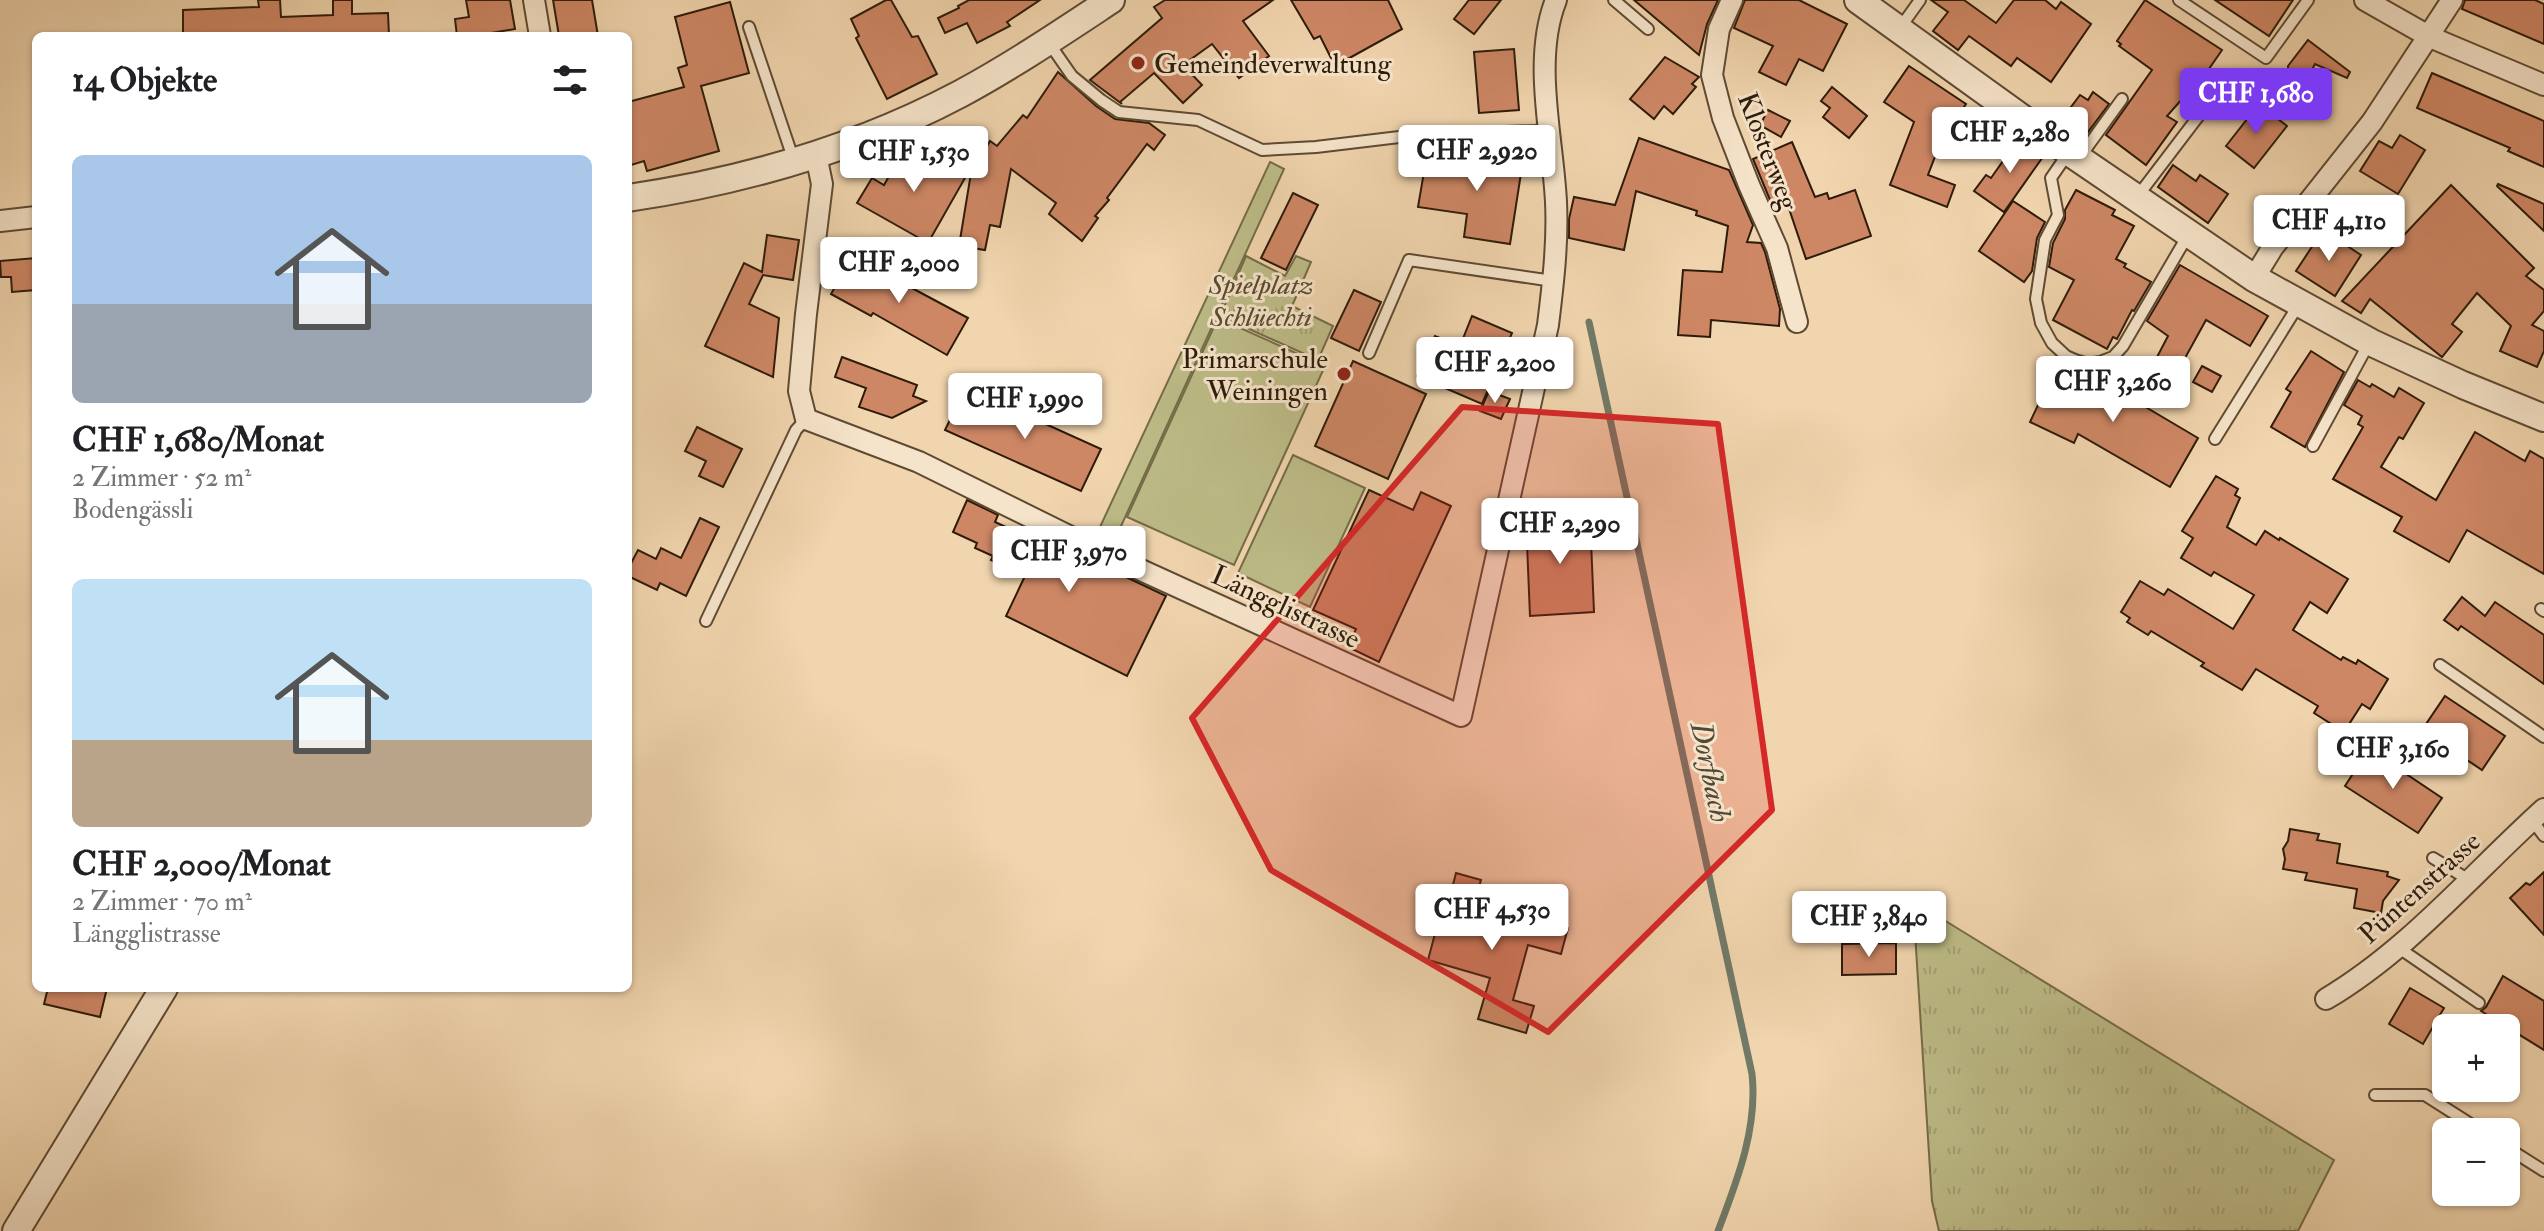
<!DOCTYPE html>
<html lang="de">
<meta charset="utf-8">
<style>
body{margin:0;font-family:"IM FELL Double Pica",serif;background:#f6f6f6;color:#202124;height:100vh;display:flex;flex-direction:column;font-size:30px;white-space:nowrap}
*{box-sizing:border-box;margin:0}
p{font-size:26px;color:#757577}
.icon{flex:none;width:44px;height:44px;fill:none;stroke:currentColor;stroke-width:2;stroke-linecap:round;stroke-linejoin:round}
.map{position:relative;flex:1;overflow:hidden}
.details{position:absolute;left:32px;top:32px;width:600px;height:960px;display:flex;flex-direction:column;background:#fff;border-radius:12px;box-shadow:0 2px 6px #0004}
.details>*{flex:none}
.buttons{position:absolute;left:2432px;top:1014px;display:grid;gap:16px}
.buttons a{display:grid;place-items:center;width:88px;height:88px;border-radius:12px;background:#fff;box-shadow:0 2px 6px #0004;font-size:40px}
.price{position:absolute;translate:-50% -68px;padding:0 18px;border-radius:8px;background:#fff;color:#222;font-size:26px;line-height:52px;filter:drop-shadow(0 2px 4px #0008)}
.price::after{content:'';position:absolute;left:50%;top:48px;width:24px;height:18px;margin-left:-12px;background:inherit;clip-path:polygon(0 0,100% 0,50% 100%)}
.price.selected{background:#7c3aed;color:#fff}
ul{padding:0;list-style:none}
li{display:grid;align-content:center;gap:16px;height:424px;padding:0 40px}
li span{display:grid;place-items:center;height:248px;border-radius:12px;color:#555}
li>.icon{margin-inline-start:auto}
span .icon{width:144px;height:144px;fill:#fffc;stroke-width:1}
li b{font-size:34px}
h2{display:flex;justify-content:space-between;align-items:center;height:96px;padding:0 40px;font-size:34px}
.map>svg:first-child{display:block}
.grass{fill:url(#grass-tufts);stroke:#756c49;stroke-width:2}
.pitch{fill:#bdbc88;stroke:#756c49;stroke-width:2}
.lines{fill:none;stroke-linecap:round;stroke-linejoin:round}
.stream{stroke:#707a67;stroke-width:7}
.building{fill:#ce8765;stroke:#2d1b0a;stroke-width:2}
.service-casing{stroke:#5e4a33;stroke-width:14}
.minor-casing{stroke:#5e4a33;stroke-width:24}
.tertiary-casing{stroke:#5e4a33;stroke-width:30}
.service{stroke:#f6e4ca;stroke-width:10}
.minor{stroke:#f6e4ca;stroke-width:20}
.tertiary{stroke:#f6e4ca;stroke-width:26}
.marked{fill:#d62828;fill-opacity:0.2;stroke:#d62828;stroke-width:6;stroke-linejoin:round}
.poi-dot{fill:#8f2418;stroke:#f6e4ca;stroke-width:3}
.labels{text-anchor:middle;stroke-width:6;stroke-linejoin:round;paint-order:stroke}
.poi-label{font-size:28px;fill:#2d1b0a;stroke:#f6e4ca;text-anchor:start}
.street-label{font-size:28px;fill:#2d1b0a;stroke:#f6e4ca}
.park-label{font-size:28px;font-style:italic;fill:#584b30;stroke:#f6e4ca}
.water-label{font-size:30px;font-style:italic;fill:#4e4a38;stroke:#f6e4ca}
</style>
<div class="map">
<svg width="2544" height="1231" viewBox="0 0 2544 1231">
<defs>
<pattern id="grass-tufts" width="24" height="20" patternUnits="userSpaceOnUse" patternTransform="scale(2)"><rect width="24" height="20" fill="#bdbc88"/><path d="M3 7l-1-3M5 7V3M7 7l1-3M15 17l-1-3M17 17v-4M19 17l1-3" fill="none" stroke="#a3a174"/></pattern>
</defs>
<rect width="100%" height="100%" fill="#f1d5ae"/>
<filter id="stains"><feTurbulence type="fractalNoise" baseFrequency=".0025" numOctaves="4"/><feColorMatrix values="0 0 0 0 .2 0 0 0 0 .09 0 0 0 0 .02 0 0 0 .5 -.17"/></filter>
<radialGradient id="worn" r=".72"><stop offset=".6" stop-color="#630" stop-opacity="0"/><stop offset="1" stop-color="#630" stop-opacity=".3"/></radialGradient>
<g class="grass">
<path d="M1246,256L1285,276L1296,256L1311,262L1292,306L1333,326L1318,360L1220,316Z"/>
<path d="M1913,901L2334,1160L2298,1231H1939L1932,1201Z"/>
</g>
<g class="pitch">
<path d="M1270,162L1284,169L1117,535L1100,527Z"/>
<path d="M1218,318L1325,366L1234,565L1127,517Z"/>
<path d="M1293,455L1365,488L1310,607L1238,573Z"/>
</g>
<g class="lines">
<path class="stream" d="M1589,322L1752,1074C1758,1128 1737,1181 1718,1231"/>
</g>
<g class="building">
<path d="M258,0H280L281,17L333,15V0H352V14L388,13L389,36H183V10L259,7Z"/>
<path d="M466,0H510L515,29L474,36H457L455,19L469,17Z"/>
<path d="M553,0H592L598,36H559Z"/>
<path d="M886,0H891L912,37L918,36L937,74L887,99L856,38L859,36L851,19Z"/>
<path d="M969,0H1040L1007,22L1010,26L977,43L967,23L945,33L938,18L959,8L958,6Z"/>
<path d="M1165,0H1273L1243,21L1269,56L1239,78L1212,44L1183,65L1202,85L1183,103L1154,73L1120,102L1122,104L1090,80L1162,18L1154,7Z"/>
<path d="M1291,0H1388L1402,29L1335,66L1320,36L1314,39Z"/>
<path d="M1469,0H1501L1474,34L1454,19Z"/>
<path d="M1634,0H1718L1707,24L1699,55Z"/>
<path d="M1745,0H1799L1847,24L1823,71L1799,59L1786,85L1759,72L1773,46L1734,28Z"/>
<path d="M1931,0H1964L1996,23L2014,0H2045L2056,9L2061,2L2091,24L2051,82L2017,58L2011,66L1969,36L1958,50L1933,31L1948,12Z"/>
<path d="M2145,0L2222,50L2193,92L2190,90L2167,116L2177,122L2146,165L2106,135L2152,70L2119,46L2121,44L2117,41Z"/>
<path d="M2215,0H2293L2269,36Z"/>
<path d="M2465,0H2535L2544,4V44L2462,9Z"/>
<path d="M730,2L749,73L701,86L719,151L647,171L644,161L628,166V102L684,87L678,68L687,65L675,17Z"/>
<path d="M2308,40L2350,72L2347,78L2315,64L2304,85L2288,73V66Z"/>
<path d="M1514,49L1519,110L1479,113L1474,52Z"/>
<path d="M1665,57L1699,77L1692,84L1696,87L1673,114L1664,106L1654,119L1630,99Z"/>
<path d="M1909,66L1966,104L1941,141L1928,175L1955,185L1947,207L1890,185L1914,122L1884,102Z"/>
<path d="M1058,72L1096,106L1115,119L1149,123L1165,135L1154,150L1147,144L1107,198L1109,200L1095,216L1098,218L1082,241L1049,214L1056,203L1011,169L1000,227L990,225L985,250L959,246L971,173L990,141L997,146L1023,115L1027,118Z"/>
<path d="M2432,73L2544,121V167L2508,151L2510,148L2417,108Z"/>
<path d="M1832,87L1867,116L1849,138L1823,117L1830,108L1821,101Z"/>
<path d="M2093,92L2109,104L2085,136L2062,119L2080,95L2088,100Z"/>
<path d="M2259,104L2287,126L2254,168L2226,146Z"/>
<path d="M1768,110L1790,121L1781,137L1760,125Z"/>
<path d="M2400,135L2425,150L2398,194L2360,171L2379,141L2392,148Z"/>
<path d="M2020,137L2045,154L2004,212L1974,191L1986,175L1991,178Z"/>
<path d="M1639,138L1729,170L1753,225L1747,242L1761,243L1765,252L1780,309L1779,326L1711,320L1710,337L1678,335L1683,270L1722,272L1728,226L1696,215L1697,211L1636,191L1624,250L1569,238V219L1574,197L1615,205Z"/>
<path d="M1792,142L1815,197L1827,193L1829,199L1855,190L1871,236L1806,259L1784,194L1776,198V203L1770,200L1753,159Z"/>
<path d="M906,146L965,178L928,243L857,203L872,178L884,185Z"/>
<path d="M1479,148L1524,154L1510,244L1464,237L1467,214L1418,207L1426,160L1476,167Z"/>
<path d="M2173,165L2196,181L2200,175L2228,194L2208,223L2158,187Z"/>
<path d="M2498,184L2544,204V231L2497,186Z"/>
<path d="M2451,185L2534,268L2526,276L2544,290V311L2532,325L2544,331V351L2537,367L2500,351L2511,326L2477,293L2452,324L2462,332L2442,357L2370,299L2361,313L2342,301Z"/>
<path d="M2076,190L2115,210L2112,215L2134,226L2116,259L2126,264L2124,267L2151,282L2134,311L2132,310L2117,339L2113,337L2107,349L2053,320L2074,280L2049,267L2053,243L2065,219V210Z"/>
<path d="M1293,193L1318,205L1286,270L1261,258Z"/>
<path d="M2013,201L2045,222L2037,238L2032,271L2024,282L1979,251Z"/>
<path d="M2323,230L2361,255L2335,296L2296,271Z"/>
<path d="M767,235L799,240L793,280L763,275L749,304L779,318L773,377L705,346L744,263L762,272Z"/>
<path d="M852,256L968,318L947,355L873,313L871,316L831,294Z"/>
<path d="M36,258V290L12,292L11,277H1L0,261Z"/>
<path d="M2180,265L2268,316L2250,346L2206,320L2179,369L2157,357L2168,336L2147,321Z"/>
<path d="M1354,290L1381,302L1359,351L1331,338Z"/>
<path d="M1472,316L1512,333L1482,404L1417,376L1435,336L1460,346Z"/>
<path d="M2311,351L2344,372L2305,447L2271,427L2291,392L2286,389Z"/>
<path d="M842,357L917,385L913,396L926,401L892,418L859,407L866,388L835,377Z"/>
<path d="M1353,361L1426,394L1388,479L1315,446Z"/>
<path d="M2059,361L2103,382L2198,438L2170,487L2078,434L2074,443L2030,422Z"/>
<path d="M2202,366L2221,376L2212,392L2193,382Z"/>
<path d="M2358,380L2370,387L2372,384L2394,397L2399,388L2424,403L2403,439L2399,437L2381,467L2436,500L2475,432L2525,461L2530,451L2544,459V574L2467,530L2449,562L2394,531L2402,517L2333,479L2363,427L2358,424L2362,416L2344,405Z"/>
<path d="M1489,391L1510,399L1501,419L1480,411Z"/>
<path d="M988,398L1101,449L1081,491L945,430L960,399L982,410Z"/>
<path d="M697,427L742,449L723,487L699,476L706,461L685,451Z"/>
<path d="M2216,476L2238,489L2235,495L2240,498L2227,527L2256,545L2265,531L2279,540L2280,538L2348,579L2327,613L2310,602L2293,630L2341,660L2343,657L2356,664L2358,660L2388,679L2370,709L2362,704L2344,732L2314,713L2318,706L2256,669L2242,690L2201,666L2204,663L2151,631L2148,635L2127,622L2130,618L2121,612L2140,581L2164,595L2168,589L2233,629L2254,595L2214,572L2211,576L2181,558L2193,538L2182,531Z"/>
<path d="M1369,490L1413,510L1421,492L1451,506L1379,662L1348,647L1356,629L1313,610Z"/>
<path d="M967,500L998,515L995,522L1006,527L1003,533L1034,547L1040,536L1166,596L1127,676L1006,616L1025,576L991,560L993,556L975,548L977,543L953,532Z"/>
<path d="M1590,517L1594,612L1530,616L1526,520Z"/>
<path d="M700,518L719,527L686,596L660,583L657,590L628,576V569L638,550L656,559L661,548L681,558Z"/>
<path d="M2462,597L2485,616L2495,602L2544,635V684L2461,626L2458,630L2444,620Z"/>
<path d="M2445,696L2505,736L2482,770L2422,730Z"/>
<path d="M2369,749L2442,798L2418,833L2345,786Z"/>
<path d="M2290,829L2319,834L2317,840L2340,844L2337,863L2388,872L2387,876L2399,880L2383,901L2381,913L2354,908L2357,889L2305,880L2307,873L2283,869L2285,859L2283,849L2288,841Z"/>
<path d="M2544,872V935L2510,898L2526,883L2530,885Z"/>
<path d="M1456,873L1481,880L1470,919L1510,930L1515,913L1568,928L1561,954L1528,945L1513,1000L1534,1006L1526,1033L1478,1019L1490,978L1428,960L1441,911L1446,912Z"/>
<path d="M1896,943V974L1842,975V944Z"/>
<path d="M2503,976L2544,1001V1050L2481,1011L2486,1007Z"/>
<path d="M48,988H107L100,1017L44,1004Z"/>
<path d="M2410,988L2444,1008L2423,1044L2389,1024Z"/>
</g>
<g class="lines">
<g class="service-casing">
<g id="service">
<path d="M1614,0L1648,29"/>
<path d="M2179,0L2266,58L2308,0"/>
<path d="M749,27L794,161"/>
<path d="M1900,28L1920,0"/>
<path d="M1049,43L1072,76L1101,100L1119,112L1198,120L1262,150L1316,147L1416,135L1536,131L1550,127"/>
<path d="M2069,152L2051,178L2058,215L2045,240L2036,299L2041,323L2052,343L2066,356L2075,360L2088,364L2100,362L2113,357L2123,346L2188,235"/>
<path d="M2080,157L2122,99"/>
<path d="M2137,197L2207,105"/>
<path d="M1369,353L1409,260L1553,281"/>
<path d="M2215,439L2299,304"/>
<path d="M2313,446L2369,343"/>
<path d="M2541,609L2544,611"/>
<path d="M706,621L796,430L806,419"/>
<path d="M2440,665L2544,737"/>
<path d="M2532,820L2544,836"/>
<path d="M2433,858L2469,880"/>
<path d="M2396,946L2479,1003"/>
<path d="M2375,1095H2425L2483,1132"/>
<path d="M2506,1147L2544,1171"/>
</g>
</g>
<g class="minor-casing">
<g id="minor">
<path d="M534,0L540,36"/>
<path d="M1732,0L1719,29L1712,75L1723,118L1749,185L1777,248L1797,322"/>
<path d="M2365,0L2430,37L2544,85"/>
<path d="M816,155L822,184L806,314L799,391L806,419L919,462L1097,550L1461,716L1548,325C1553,284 1558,243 1556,202C1553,139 1532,60 1556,0"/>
<path d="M0,221L36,217"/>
<path d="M2254,278L2273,247L2372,122L2452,0"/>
<path d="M2326,999C2409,950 2473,873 2544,809"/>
</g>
</g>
<g class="tertiary-casing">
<g id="tertiary">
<path d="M1858,0L2069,152L2254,278L2370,342L2463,385L2544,418"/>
<path d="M628,198C744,181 856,149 960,94C1012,66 1061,33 1111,0"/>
<path d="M16,1231L164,988"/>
</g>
</g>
<use href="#service" class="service"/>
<use href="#minor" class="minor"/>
<use href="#tertiary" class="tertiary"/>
</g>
<path class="marked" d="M1462,407L1718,424L1772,810L1548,1032L1271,870L1192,718Z"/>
<g class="poi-dot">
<circle cx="1138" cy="63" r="8"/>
<circle cx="1344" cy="374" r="8"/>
</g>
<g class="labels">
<g class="poi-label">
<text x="1154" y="73">Gemeindeverwaltung</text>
<text x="1328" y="368" text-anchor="end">Primarschule<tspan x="1328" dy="32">Weiningen</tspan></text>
</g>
<g class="street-label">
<text transform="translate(1769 151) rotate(69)" y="10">Klosterweg</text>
<text transform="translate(1286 606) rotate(25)" y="10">Längglistrasse</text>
<text transform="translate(2419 887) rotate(-42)" y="10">Püntenstrasse</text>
</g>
<g class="park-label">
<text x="1261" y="294">Spielplatz<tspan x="1261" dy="32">Schlüechti</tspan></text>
</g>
<g class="water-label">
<text transform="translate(1711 772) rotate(78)" y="10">Dorfbach</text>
</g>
</g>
<rect width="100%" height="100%" filter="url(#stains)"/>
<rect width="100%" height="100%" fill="url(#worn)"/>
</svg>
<div class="buttons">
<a>+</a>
<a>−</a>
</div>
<b class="price selected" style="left:2256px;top:136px">CHF 1,680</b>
<b class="price" style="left:2010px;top:175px">CHF 2,280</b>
<b class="price" style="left:1477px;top:193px">CHF 2,920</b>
<b class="price" style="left:914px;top:194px">CHF 1,530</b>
<b class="price" style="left:2329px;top:263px">CHF 4,110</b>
<b class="price" style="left:899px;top:305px">CHF 2,000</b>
<b class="price" style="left:1495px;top:405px">CHF 2,200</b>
<b class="price" style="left:2113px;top:424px">CHF 3,260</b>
<b class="price" style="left:1025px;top:441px">CHF 1,990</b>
<b class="price" style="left:1560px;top:566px">CHF 2,290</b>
<b class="price" style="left:1069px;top:594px">CHF 3,970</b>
<b class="price" style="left:2393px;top:791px">CHF 3,160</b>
<b class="price" style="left:1492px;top:952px">CHF 4,530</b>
<b class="price" style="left:1869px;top:959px">CHF 3,840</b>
<section class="details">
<h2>14 Objekte<svg class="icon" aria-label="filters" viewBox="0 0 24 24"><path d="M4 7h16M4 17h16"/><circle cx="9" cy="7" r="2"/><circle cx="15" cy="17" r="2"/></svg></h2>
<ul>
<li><span style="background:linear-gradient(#a9c7e8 60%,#9aa5b1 0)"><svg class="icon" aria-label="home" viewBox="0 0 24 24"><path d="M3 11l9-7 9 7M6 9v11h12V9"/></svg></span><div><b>CHF 1,680/Monat</b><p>2 Zimmer · 52 m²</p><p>Bodengässli</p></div></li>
<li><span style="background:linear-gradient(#bfe0f5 65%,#b9a48a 0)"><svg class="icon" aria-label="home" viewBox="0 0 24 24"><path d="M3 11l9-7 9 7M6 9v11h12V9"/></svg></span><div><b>CHF 2,000/Monat</b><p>2 Zimmer · 70 m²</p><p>Längglistrasse</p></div></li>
</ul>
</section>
</div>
